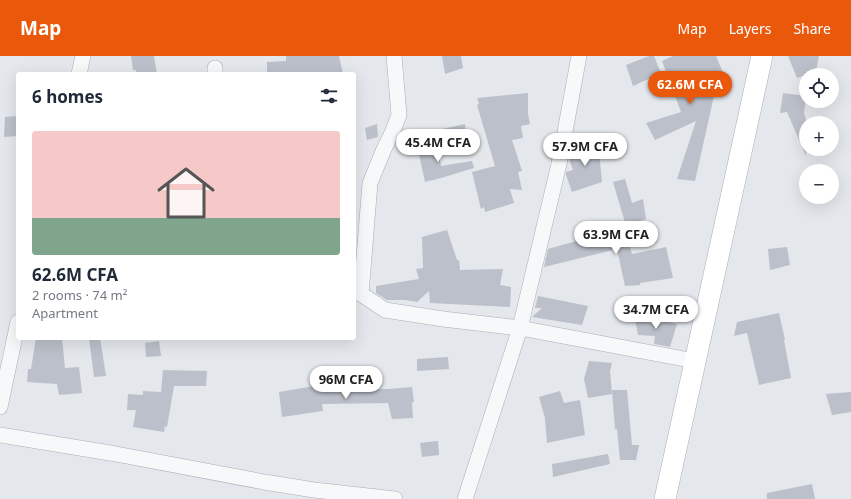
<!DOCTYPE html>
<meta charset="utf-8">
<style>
body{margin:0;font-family:"Noto Sans",sans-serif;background:#f6f6f7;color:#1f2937;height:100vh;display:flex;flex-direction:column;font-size:15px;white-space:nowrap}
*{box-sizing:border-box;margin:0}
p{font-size:13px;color:#747a83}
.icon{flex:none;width:22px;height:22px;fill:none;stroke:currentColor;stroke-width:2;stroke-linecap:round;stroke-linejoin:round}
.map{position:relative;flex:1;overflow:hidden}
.drawer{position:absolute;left:16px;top:16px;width:340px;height:268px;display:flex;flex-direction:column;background:#fff;border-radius:4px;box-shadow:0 4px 16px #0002}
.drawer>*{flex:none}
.fabs{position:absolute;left:799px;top:12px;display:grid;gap:8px}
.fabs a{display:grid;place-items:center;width:40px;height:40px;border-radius:50%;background:#fff;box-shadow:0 4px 16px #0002;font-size:20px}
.price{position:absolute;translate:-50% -34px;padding:0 9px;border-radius:14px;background:#fff;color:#222;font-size:13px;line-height:26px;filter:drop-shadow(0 1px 2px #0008)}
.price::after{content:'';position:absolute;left:50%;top:24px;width:12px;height:9px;margin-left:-6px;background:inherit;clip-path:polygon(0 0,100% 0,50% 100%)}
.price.on{background:#ea580c;color:#fff}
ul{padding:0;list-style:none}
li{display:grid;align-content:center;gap:8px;height:212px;padding:0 16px}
li span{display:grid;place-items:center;height:124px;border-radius:4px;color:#555}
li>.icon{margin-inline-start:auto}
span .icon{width:72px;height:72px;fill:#fffc;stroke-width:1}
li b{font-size:17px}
h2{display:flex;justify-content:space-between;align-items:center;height:48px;padding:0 16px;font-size:17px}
header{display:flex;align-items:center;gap:24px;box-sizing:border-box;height:56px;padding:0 20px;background:#ea580c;color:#fff}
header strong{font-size:19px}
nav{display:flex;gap:22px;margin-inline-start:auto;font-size:14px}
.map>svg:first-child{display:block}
.building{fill:#bbc0ca}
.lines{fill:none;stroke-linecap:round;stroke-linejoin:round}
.street-casing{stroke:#a9aeb7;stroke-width:16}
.secondary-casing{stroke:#a9aeb7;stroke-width:22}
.street{stroke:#f7f8fa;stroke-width:15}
.secondary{stroke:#fff;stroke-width:21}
</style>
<header>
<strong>Map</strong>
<nav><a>Map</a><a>Layers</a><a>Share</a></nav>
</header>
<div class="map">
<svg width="851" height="443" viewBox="0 0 851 443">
<rect width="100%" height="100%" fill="#e4e7ec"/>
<g class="building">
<path d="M131,0H154L157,18H137L136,14H133Z"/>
<path d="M286,0H339L343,18H267V6L286,5Z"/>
<path d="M442,0H461L463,12L445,18Z"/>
<path d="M649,0H654L661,17L633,30L626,9Z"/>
<path d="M673,0H716L724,19L718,22L695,125L677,123L696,65L655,84L646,67L681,56L662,5Z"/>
<path d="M788,0H819L816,15L797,22Z"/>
<path d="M528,37V58L530,68L521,70L523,82L512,84L522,115L518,116L522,134L510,133L514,147L485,156L484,151L481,153L472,116L495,110L477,49L479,48L477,42Z"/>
<path d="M783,37L806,40L804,57L806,64V100L787,56L780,57Z"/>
<path d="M18,60V80L4,81L5,61Z"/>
<path d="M377,68L378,81L367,84L365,72Z"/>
<path d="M465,68L466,81L440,86L438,74Z"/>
<path d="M598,84L602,126L572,136L566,119V116L573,114L569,103L571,94Z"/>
<path d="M436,85L441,110L472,105L474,112L441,122L425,126L417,89Z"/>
<path d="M625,123L632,147L643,143L646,163L626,170L613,126Z"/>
<path d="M623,165L632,198L666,191L673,222L640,227V229L625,230L617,193L544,211L548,193L580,184L578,178Z"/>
<path d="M447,174L457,204H459L460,214L503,213L500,229L511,231L510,251L430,247L429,235L417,246L405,244H387L376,237V230L419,223L416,213L423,212L422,181Z"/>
<path d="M787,191L790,209L770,214L768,193Z"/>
<path d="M538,240L588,250L582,269L532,261L542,252H535Z"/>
<path d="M779,257L785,284H784L791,322L759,329L747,277L734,280L737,266Z"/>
<path d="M634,258L677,268L670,291L654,288L655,280L638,279Z"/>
<path d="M36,282H62L65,312L79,311L82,337L59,339L57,328L27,326L28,313H31Z"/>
<path d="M89,282H100L106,320L94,321Z"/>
<path d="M159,285L161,300L146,301L145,287Z"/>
<path d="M448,301L449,313L417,315V303Z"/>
<path d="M589,305L612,307L610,315L612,338L588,342L584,323Z"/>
<path d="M163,314L207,315L206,330H174L167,371L165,370L164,376L133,371L136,354H127L128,338L143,339V335L161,336Z"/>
<path d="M321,329L322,334L388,333L412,331L414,346H412L413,362L392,363L388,347L322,348L323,355L282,361L279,336Z"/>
<path d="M612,334H627L632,389H639L636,404H620L617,373H615Z"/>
<path d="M560,335L564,347L580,344L585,379L547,387L545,362L539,341Z"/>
<path d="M851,336V356L832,359L826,338Z"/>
<path d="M438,385L439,399L422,401L420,387Z"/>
<path d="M608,398L610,408L553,421L552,408Z"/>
<path d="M812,428L815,443H767V437Z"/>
</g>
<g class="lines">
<g class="street-casing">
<g id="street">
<path d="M79,18L83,0"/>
<path d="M215,18V12"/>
<path d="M354,236L361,238L385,254L443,263L520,272L695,305"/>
<path d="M361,238L370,127L384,93L392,77L399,59L394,0"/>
<path d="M0,351L18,266"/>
<path d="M0,379L116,398L264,426L314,434L395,443"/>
<path d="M465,443L520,272L559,108L579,0"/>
</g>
</g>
<g class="secondary-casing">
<path id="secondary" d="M665,443L762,0"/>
</g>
<use href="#street" class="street"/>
<use href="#secondary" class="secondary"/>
</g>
</svg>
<div class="fabs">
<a><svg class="icon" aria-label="locate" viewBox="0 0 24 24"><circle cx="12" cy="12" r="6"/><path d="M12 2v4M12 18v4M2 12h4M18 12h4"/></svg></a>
<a>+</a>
<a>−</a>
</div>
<b class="price on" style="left:690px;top:49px">62.6M CFA</b>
<b class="price" style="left:438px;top:107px">45.4M CFA</b>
<b class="price" style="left:585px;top:111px">57.9M CFA</b>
<b class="price" style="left:616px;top:199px">63.9M CFA</b>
<b class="price" style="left:656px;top:274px">34.7M CFA</b>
<b class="price" style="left:346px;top:344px">96M CFA</b>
<section class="drawer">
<h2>6 homes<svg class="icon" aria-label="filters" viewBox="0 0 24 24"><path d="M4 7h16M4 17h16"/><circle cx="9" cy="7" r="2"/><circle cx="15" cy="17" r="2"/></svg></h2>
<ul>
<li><span style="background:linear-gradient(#f6c9c9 70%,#7fa58c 0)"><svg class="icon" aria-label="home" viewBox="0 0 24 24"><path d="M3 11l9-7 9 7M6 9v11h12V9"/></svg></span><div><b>62.6M CFA</b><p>2 rooms · 74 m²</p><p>Apartment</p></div></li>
</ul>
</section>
</div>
